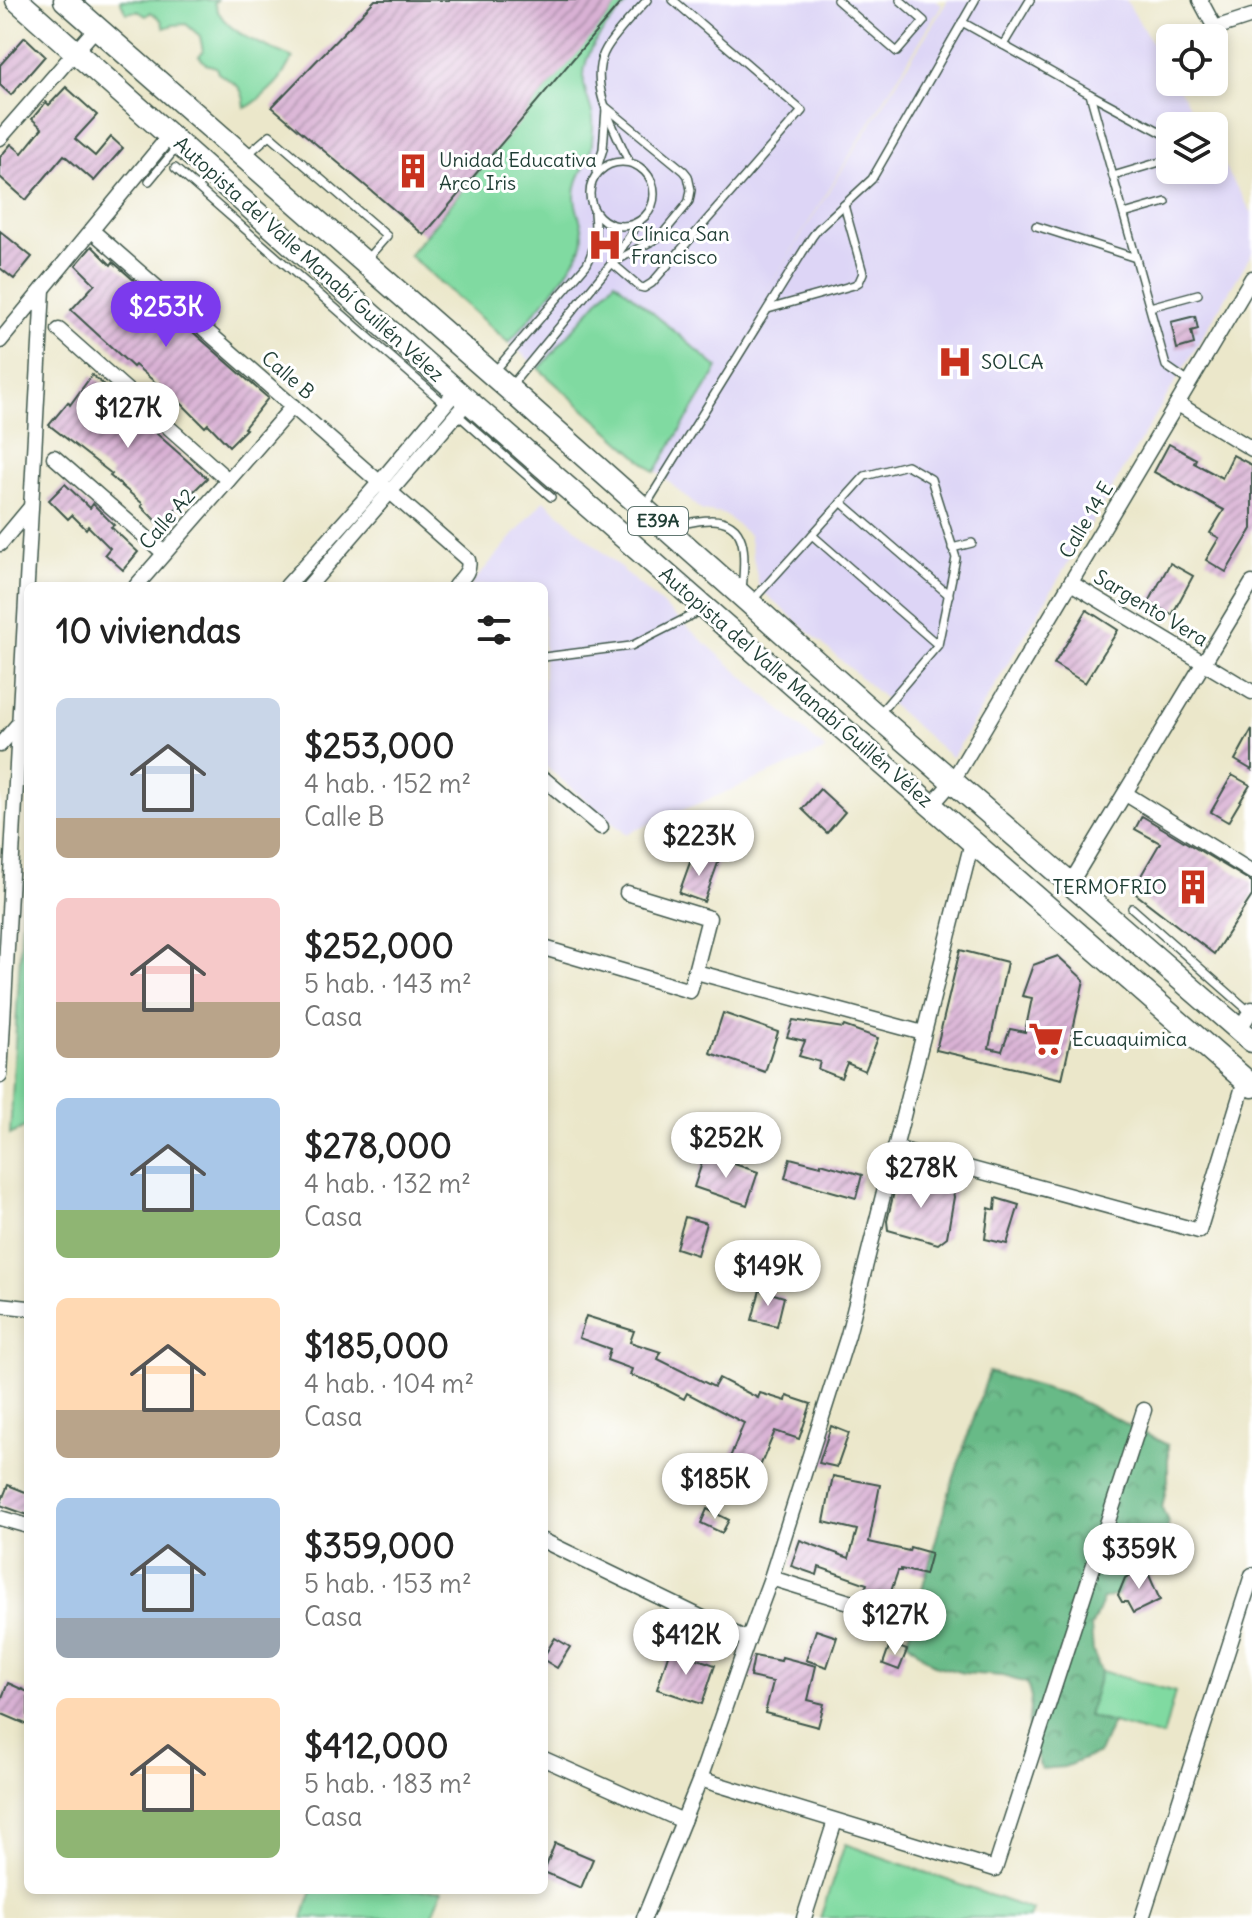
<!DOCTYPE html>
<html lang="es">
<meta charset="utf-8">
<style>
body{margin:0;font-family:Delius,sans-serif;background:#f2f2f2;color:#222;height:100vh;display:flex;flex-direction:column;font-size:30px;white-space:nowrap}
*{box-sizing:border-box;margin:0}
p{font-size:26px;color:#767676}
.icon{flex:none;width:44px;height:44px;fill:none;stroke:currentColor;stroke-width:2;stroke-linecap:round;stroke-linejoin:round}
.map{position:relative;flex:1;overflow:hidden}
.sheet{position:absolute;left:24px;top:582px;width:524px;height:1312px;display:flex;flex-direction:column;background:#fff;border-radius:12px;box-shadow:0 4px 12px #0003}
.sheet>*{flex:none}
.controls{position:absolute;left:1156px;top:24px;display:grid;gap:16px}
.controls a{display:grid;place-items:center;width:72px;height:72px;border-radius:12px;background:#fff;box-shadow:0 4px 12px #0003;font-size:40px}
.price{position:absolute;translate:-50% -68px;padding:0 18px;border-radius:28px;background:#fff;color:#222;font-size:26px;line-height:52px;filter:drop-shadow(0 2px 4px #0008)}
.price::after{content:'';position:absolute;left:50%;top:48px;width:24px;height:18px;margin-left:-12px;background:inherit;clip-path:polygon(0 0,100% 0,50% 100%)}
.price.active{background:#7c3aed;color:#fff}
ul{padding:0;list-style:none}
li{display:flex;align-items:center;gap:24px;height:200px;padding:0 32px}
li span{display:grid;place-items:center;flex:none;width:224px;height:160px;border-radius:12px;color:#555}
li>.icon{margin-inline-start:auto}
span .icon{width:96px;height:96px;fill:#fffc;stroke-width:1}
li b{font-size:34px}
h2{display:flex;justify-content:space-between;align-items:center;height:96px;padding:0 32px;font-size:34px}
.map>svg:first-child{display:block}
.built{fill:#ddd5f6}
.green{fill:#80daa1;stroke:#508c6a;stroke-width:2}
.forest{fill:url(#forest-crowns);stroke:#447c5e;stroke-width:2}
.building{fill:url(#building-hatch)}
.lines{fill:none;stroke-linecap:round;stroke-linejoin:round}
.service-casing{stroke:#3e564a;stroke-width:10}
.minor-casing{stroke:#3e564a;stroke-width:17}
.primary-casing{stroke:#3e564a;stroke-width:25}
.service{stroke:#fff;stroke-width:7}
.minor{stroke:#fff;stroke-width:14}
.primary{stroke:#fff;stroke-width:22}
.labels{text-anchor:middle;stroke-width:6;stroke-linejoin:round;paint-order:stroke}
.shield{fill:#fff;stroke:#627771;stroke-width:2}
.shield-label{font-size:18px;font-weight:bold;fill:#1f3d34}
.poi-label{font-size:20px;fill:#1f3d34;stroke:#fff;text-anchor:start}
.street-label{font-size:20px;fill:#1f3d34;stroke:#fff}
</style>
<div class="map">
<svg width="1252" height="1918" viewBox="0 0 1252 1918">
<defs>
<pattern id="forest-crowns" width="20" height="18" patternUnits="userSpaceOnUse" patternTransform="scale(2)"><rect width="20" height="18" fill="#68ba87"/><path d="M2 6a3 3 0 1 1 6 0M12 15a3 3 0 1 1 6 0" fill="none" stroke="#55986f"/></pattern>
<pattern id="building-hatch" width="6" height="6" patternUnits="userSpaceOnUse" patternTransform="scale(2)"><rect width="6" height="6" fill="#d9b1d4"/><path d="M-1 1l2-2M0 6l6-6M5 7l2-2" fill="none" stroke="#af91ad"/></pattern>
</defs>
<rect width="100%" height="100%" fill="#fff"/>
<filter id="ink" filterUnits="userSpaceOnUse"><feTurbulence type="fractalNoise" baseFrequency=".0125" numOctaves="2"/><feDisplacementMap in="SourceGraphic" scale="16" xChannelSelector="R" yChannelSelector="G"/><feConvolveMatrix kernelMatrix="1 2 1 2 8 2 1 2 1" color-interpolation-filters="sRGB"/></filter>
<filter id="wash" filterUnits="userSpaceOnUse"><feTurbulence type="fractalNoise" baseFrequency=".006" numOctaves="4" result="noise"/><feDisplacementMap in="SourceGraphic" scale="32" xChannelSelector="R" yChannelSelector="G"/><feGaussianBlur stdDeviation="1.8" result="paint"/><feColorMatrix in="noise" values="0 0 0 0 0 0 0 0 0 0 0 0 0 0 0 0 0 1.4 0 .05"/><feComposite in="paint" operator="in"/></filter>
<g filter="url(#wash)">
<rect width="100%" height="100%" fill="#ebe7ca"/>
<g class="built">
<path d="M619,0H936L942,5L752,315L948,0H1126L1170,74V82H1175L1201,126H1170V170H1214V149L1252,213V253L952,758L759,588L749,535L724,514L702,511L409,255Z"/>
<path d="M544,500L826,750L626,834L544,765V586H470Z"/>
</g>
<g class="green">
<path d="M120,0H217L214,3C226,36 266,45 293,58C288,64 286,70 282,76C276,85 254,105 245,108C243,84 236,85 218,73L216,67L206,64L199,56L203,51L200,36L186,24L173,25L164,28L161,20L151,12L146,16L138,11L126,13Z"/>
<path d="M619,0H631C610,24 581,48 584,83C585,95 592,107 593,119C594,127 592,136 592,144C590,163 575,175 575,196C575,213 586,226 582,244C576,267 526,322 509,343L409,255Z"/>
<path d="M615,281L718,368L655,472L539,369Z"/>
<path d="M24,887L28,892V1125L10,1135Z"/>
<path d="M1101,1671L1175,1692L1163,1737L1088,1716Z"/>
<path d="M845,1844L1032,1910L1029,1918H820Z"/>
<path d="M312,1890H442L432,1918H303Z"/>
</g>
<path class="forest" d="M989,1372L1068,1395L1168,1445V1480L1162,1508L1168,1522L1167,1538L1150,1542L1145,1566L1125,1578L1118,1595L1103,1599L1091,1627L1093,1652L1101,1671L1088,1716L1112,1723L1099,1753L1064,1767L1041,1769L1028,1728L1031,1698L1027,1683L1002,1676L963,1673L934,1665L907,1642L951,1486Z"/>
<g id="blocks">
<g class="building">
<path d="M375,0H623L424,235L272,107Z"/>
<path d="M25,37L45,56L11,95L0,85V65Z"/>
<path d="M66,87L97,115L75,139L95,156L111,137L123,148L94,181L64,155L26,200L0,177V157L11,144L22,153L42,128L32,119L46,102L49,105Z"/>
<path d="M0,231L32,257L14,279L0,268Z"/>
<path d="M92,246L111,265L113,262L268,398L244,428L246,429L229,446L208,424L205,427L171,393L170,395L135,365L133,367L71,310L95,284L76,265Z"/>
<path d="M1195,316L1198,329L1191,331L1194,344L1177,349L1171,322Z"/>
<path d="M92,375L133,409L131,411L207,478L160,525L141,506L143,504L110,476L112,474L49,425L68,402L70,405Z"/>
<path d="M1169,444L1196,459L1194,463L1222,478L1233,455L1252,465V529L1226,572L1206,560L1219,538L1210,533L1224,510L1154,472Z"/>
<path d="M65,484L90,508L93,504L114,525L111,527L138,552L123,570L105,554L110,548L88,526L86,529L72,515L68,519L49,500Z"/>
<path d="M1170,563L1193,576L1172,615L1149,602Z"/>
<path d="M1087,610L1118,630L1085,683L1054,664Z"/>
<path d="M1252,729V770L1235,760Z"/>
<path d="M1232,775L1250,785L1228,822L1211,812Z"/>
<path d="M820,789L845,812L827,833L802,809Z"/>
<path d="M1142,816L1252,882V896L1214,954L1132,891L1160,843L1135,829Z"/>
<path d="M707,856L719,860L704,902L679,893L692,857L705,862Z"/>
<path d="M960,950L1007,962L989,1048L1002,1051L1010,1029L1025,1032L1032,998L1022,996L1033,965L1058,956L1084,980L1062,1079L936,1050Z"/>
<path d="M723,1013L778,1032L765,1072L710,1053Z"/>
<path d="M793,1020L843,1028L844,1026L878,1038L865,1071L847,1063L841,1078L818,1069L820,1062L799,1056L805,1041L787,1037Z"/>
<path d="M705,1154L758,1172L747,1205L694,1187Z"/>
<path d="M790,1158L821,1166V1163L862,1175L856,1198L785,1178Z"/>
<path d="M899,1171L929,1188L951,1180L954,1197L947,1237L938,1244L888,1230L887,1221Z"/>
<path d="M996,1198L1019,1205L1007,1244L985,1239L989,1208L995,1210Z"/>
<path d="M685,1217L706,1223L697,1255L676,1248Z"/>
<path d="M760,1290L784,1297L777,1326L752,1320Z"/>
<path d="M586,1316L634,1331L630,1342L661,1352L658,1359L714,1387L719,1378L758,1398L760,1393L786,1401L787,1396L811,1404L799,1439L775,1431L758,1471L741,1464L730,1492L718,1487L744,1423L687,1393L684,1399L651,1382L630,1375L632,1369L607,1360L610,1349L579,1338Z"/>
<path d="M831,1426L849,1433L837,1467L819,1463Z"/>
<path d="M833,1476L880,1485L869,1542L909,1551L910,1547L931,1553L925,1575L901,1569V1571H898L887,1603L862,1596L867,1584L819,1567L817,1575L791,1566L800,1540L849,1558L857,1530L824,1522Z"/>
<path d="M8,1485L28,1493V1515L0,1505Z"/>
<path d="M707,1509L729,1520L722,1533L701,1523Z"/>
<path d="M1145,1566L1160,1600L1133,1613L1127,1602H1122L1118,1595L1125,1578Z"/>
<path d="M816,1630L837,1637L827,1667L806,1660Z"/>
<path d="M555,1638L570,1647L557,1668L544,1660V1656Z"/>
<path d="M890,1644L907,1650L899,1670L883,1664Z"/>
<path d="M670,1649L715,1665L702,1704L657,1689Z"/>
<path d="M754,1656L781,1661L782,1657L816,1666L808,1700L824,1704L818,1727L765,1713L773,1682L750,1677Z"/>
<path d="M8,1683L28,1692V1725L0,1713V1702Z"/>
<path d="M555,1843L593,1859L581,1888L544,1872Z"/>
</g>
</g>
</g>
<g filter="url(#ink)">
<use href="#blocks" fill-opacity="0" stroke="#3e564a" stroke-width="2"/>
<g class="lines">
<g class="service-casing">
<g id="service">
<path d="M837,0L897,52L924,21L900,0"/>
<path d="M962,22L1090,94L1166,366L1189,382"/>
<path d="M1003,45L1030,0"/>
<path d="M1090,94L1170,137"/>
<path d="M606,107L684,171L688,176L691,190L689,201L685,207L661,236L612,263L640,287L644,288L652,283L802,111L673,0"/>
<path d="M248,154L270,135L387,236L365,261"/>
<circle cx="622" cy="194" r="32"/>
<path d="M629,162C615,129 586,83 606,49C617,31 633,16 647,0"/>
<path d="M175,168L446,405"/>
<path d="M596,171L603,149L606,109"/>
<path d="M1113,176L1170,159"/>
<path d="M149,181L178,146"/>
<path d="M1124,214L1166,202"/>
<path d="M1036,226L1136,258"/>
<path d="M1150,307L1198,294"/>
<path d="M768,309L854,285L859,282L863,273L844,205"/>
<path d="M494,372L587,264C596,247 596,232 594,213"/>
<path d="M510,387L612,263L639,222"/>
<path d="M457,414L551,497"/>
<path d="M841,502L949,595"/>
<path d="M646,505L812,237L818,229L872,179L975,0"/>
<path d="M671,526C684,524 697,520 710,520C752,519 744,563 742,591"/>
<path d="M952,548L972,543"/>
<path d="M752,601L812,535"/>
<path d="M544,657L631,646L700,611"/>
<path d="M878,715L938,645L956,558L931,479L907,465L865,476L812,535L938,645"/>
<path d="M1132,908L1250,1012"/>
</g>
</g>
<g class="minor-casing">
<g id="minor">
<path d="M1200,0L1215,28L1252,16"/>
<path d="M0,138L96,28"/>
<path d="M97,235L468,560C471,571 462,578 455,586"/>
<path d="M59,330L228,480"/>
<path d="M0,341L170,135"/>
<path d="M1178,404L1252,449"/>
<path d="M54,457L164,553"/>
<path d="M0,544L30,508"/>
<path d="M1071,583L1252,692"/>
<path d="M136,586L293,406"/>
<path d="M287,586L380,482L457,390"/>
<path d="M309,586L468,401"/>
<path d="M0,745L20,722"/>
<path d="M544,779L601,827"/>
<path d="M1126,794L1252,872"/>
<path d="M931,806L952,782L1252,278"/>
<path d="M1070,884L1252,583"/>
<path d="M544,948L690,991L709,918L627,893"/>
<path d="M696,972L923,1033"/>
<path d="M1239,1030L1252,1009"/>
<path d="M0,1076L43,289"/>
<path d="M895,1148L1199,1231L1245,1080"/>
<path d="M0,1305L28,1308"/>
<path d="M0,1518L28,1526"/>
<path d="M544,1541L748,1640"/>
<path d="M771,1578L885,1613"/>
<path d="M544,1759L683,1821"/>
<path d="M700,1779L995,1869L1144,1410"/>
<path d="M644,1918L700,1779L748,1640L771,1578L848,1335L972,842"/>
<path d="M804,1918L835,1821"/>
<path d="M1142,1918L1252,1575"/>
</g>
</g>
<g class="primary-casing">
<g id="primary">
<path d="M17,0L468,401L1252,1086"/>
<path d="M65,0L509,389L877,716L1252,1041"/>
</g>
</g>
<use href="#service" class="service"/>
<use href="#minor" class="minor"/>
<use href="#primary" class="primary"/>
</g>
</g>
<defs>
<g id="building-bare" transform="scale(2.76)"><path d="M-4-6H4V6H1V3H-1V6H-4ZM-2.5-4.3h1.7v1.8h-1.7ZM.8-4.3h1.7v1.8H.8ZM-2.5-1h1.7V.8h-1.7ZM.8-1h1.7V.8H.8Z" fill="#c8321e" stroke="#fff" stroke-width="2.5" paint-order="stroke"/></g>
<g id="hospital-bare" transform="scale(2.76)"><path d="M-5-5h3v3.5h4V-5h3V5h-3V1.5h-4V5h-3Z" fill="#c8321e" stroke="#fff" stroke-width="2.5" paint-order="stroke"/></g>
<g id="supermarket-bare" transform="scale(2.76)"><path d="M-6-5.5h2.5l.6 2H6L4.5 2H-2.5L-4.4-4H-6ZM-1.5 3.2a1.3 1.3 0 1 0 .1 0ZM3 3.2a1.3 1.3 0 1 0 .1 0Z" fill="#c8321e" stroke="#fff" stroke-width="2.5" paint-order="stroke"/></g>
</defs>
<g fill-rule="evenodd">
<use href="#building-bare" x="413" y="171"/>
<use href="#hospital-bare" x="605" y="245"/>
<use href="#hospital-bare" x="955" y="362"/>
<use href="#building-bare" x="1193" y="887"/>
<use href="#supermarket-bare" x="1046" y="1039"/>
</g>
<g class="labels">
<rect class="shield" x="628" y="507" width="60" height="28" rx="6"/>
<g class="shield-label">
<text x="658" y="527">E39A</text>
</g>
<g class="poi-label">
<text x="439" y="167">Unidad Educativa<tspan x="439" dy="23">Arco Iris</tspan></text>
<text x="631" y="241">Clínica San<tspan x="631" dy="23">Francisco</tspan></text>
<text x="981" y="369">SOLCA</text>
<text x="1167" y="894" text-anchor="end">TERMOFRIO</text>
<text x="1072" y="1046">Ecuaquimica</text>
</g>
<g class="street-label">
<text transform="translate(309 259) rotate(42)" y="7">Autopista del Valle Manabí Guillén Vélez</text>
<text transform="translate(288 375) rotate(41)" y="7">Calle B</text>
<text transform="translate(167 519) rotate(-49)" y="7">Calle A2</text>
<text transform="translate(1086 520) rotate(-59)" y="7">Calle 14 E</text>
<text transform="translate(1151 608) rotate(31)" y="7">Sargento Vera</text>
<text transform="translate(796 687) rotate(41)" y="7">Autopista del Valle Manabí Guillén Vélez</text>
</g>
</g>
</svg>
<div class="controls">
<a><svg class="icon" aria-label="locate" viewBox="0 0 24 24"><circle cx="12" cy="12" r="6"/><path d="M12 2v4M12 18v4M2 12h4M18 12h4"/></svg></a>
<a><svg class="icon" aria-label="layers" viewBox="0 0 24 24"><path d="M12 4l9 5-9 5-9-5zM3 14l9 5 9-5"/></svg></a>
</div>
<b class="price active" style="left:166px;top:349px">$253K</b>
<b class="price" style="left:128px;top:450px">$127K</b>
<b class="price" style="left:699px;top:878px">$223K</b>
<b class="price" style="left:726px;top:1180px">$252K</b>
<b class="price" style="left:921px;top:1210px">$278K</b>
<b class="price" style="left:768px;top:1308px">$149K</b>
<b class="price" style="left:715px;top:1521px">$185K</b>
<b class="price" style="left:1139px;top:1591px">$359K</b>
<b class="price" style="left:895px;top:1657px">$127K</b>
<b class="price" style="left:686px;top:1677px">$412K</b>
<section class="sheet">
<h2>10 viviendas<svg class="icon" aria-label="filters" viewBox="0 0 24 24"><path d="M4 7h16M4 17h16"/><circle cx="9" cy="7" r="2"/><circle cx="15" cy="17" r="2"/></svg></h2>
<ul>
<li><span style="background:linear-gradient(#c9d6e8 75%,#b9a48a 0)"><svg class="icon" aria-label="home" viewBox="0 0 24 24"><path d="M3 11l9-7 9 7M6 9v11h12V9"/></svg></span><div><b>$253,000</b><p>4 hab. · 152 m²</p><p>Calle B</p></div></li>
<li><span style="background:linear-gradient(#f6c9c9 65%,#b9a48a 0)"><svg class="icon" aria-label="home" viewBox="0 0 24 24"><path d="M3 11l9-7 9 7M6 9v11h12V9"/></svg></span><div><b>$252,000</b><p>5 hab. · 143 m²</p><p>Casa</p></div></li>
<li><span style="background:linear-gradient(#a9c7e8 70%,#8fb573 0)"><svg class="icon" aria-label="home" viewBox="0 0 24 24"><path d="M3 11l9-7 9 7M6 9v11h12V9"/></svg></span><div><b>$278,000</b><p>4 hab. · 132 m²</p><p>Casa</p></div></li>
<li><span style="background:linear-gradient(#ffd9b3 70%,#b9a48a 0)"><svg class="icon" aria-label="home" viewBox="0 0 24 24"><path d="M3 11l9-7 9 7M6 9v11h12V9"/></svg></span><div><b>$185,000</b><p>4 hab. · 104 m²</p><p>Casa</p></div></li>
<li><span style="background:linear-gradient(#a9c7e8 75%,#9aa5b1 0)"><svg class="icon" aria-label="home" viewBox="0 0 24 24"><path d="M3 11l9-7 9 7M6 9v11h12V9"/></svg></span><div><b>$359,000</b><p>5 hab. · 153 m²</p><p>Casa</p></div></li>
<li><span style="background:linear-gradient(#ffd9b3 70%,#8fb573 0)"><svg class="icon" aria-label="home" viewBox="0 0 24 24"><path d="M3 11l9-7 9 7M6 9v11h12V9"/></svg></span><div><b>$412,000</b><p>5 hab. · 183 m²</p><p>Casa</p></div></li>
</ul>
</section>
</div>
